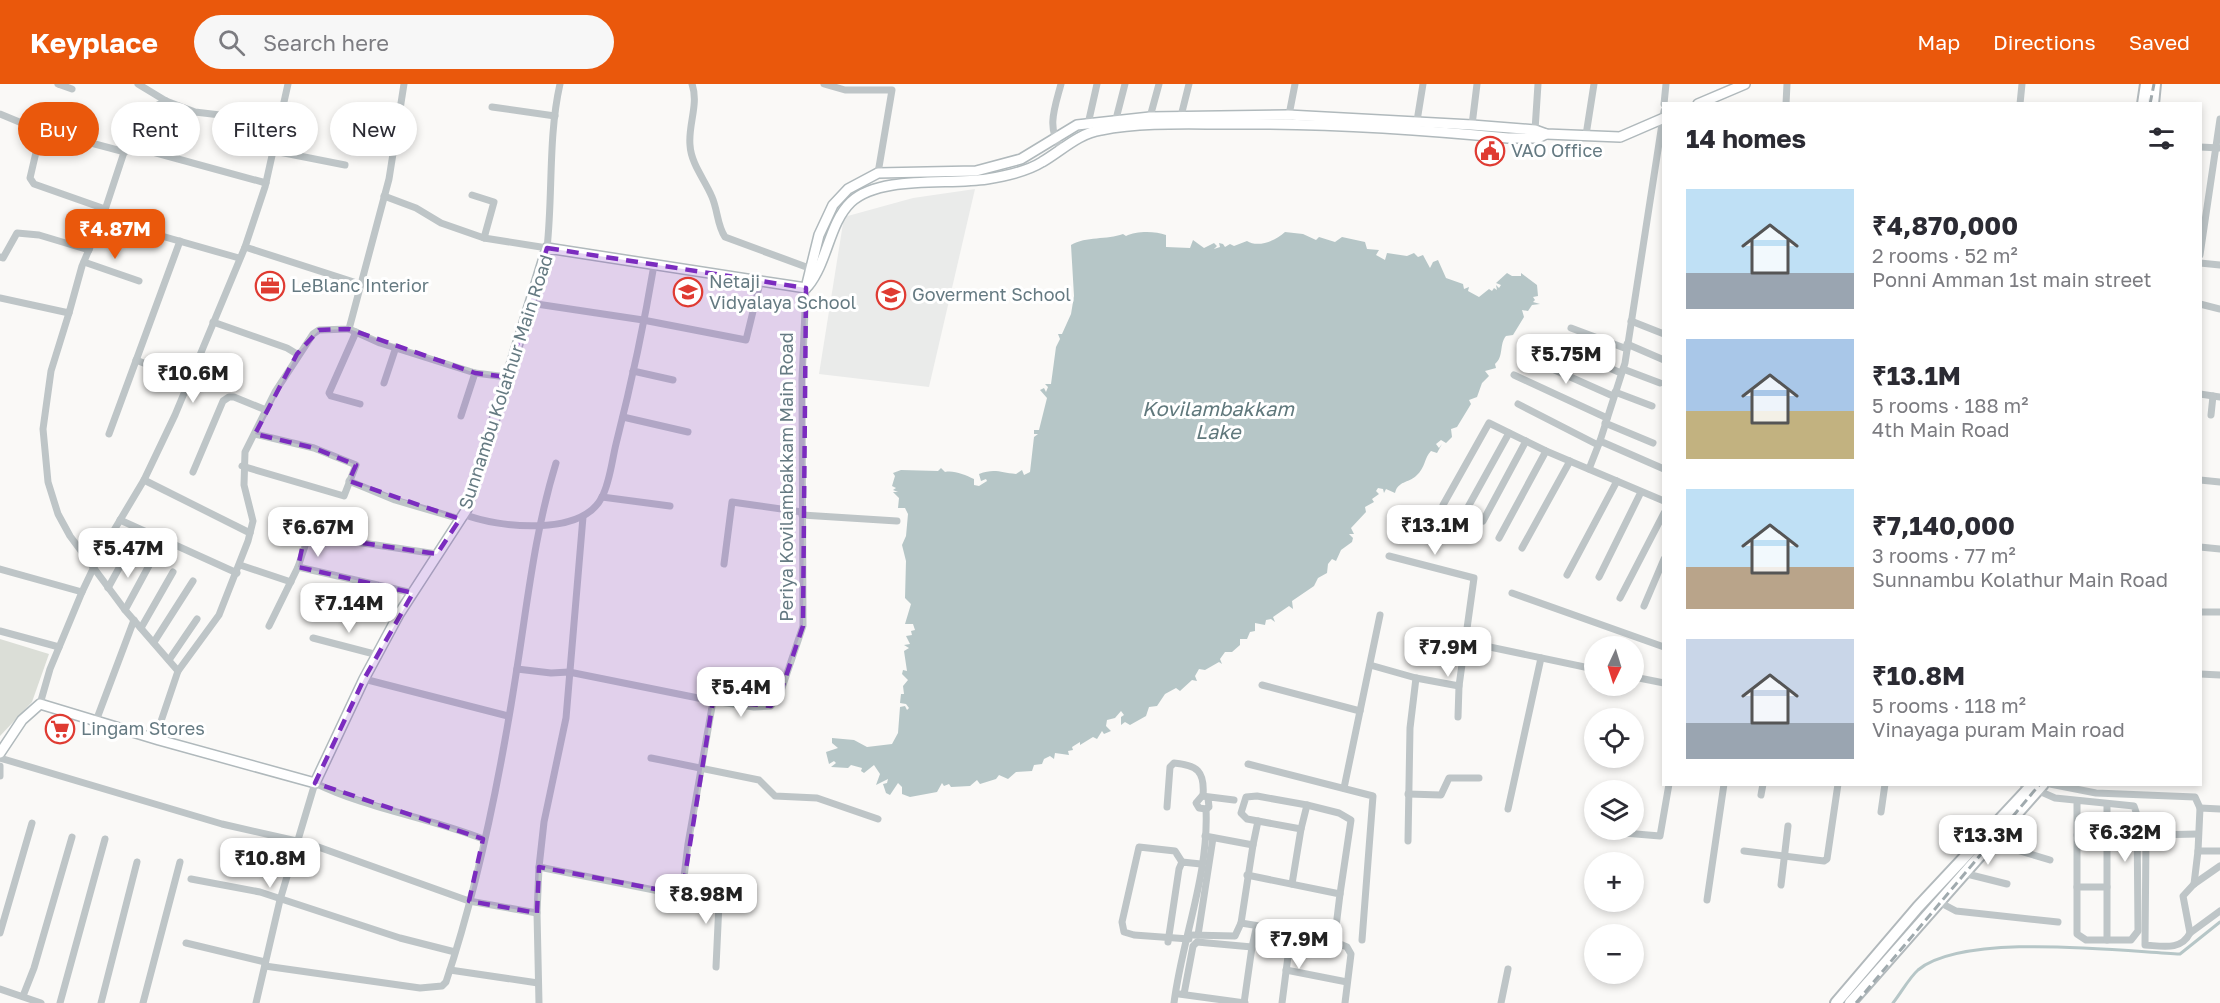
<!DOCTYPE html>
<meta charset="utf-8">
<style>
body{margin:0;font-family:"Golos Text",sans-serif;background:#f7f7f7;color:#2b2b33;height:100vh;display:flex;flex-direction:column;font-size:22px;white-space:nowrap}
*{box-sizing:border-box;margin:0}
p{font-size:20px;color:#7c7c81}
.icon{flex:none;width:33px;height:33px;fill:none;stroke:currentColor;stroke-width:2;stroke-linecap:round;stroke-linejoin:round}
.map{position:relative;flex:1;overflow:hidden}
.panel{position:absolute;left:1662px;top:18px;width:540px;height:684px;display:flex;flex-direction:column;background:#fff;border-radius:0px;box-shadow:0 3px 9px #0003}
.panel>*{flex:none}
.top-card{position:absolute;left:18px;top:18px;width:570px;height:54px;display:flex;gap:12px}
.needle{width:39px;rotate:184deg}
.controls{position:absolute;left:1584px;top:552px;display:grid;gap:12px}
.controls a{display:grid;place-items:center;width:60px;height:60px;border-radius:50%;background:#fff;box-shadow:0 3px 9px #0003;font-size:30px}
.price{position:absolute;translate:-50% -51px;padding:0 14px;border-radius:12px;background:#fff;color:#222;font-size:20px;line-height:39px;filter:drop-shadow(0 2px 3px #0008)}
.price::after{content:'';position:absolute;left:50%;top:36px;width:18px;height:14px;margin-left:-9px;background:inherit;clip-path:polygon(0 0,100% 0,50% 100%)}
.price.active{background:#ea580c;color:#fff}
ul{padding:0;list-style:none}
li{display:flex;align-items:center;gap:18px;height:150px;padding:0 24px}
li span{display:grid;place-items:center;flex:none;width:168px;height:120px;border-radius:0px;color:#555}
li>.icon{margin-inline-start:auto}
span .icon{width:72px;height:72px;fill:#fffc;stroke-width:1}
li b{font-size:26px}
h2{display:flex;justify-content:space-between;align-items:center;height:72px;padding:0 24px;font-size:26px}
.chip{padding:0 21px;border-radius:27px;background:#fff;box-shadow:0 3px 9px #0003;font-size:21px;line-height:54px}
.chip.active{background:#ea580c;color:#fff}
header{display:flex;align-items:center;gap:36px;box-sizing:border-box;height:84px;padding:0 30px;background:#ea580c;color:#fff}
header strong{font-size:28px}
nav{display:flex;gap:33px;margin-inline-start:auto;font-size:21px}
.search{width:420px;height:54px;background:#f7f7f7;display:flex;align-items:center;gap:15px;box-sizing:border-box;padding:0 21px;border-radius:33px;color:#7c7c81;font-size:22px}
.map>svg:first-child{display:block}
.built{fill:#eaebea}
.green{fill:#dbded7}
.water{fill:#b6c6c7}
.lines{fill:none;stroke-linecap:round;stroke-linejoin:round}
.stream{stroke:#b6c6c7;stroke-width:3}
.secondary-casing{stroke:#b0b9bc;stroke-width:12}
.primary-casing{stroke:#b2b9bc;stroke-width:14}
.street{stroke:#bec5c7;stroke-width:7}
.secondary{stroke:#fff;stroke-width:9}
.primary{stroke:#fff;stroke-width:10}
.rail{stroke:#a0aaae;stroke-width:3;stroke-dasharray:9 4.5;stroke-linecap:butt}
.marked{fill:#7b2cbf;fill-opacity:0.2;stroke:#7b2cbf;stroke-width:4.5;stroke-dasharray:12 8;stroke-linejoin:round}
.labels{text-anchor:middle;stroke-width:6;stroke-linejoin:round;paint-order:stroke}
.poi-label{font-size:18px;fill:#657a82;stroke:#fff;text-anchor:start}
.street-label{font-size:18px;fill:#657a82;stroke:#fff}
.water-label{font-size:20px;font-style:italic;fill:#60787c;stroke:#fff}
</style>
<header>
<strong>Keyplace</strong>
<div class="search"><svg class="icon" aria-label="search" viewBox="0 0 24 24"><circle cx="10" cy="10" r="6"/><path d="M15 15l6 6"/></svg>Search here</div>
<nav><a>Map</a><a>Directions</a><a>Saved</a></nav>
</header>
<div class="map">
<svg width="2220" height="919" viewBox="0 0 2220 919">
<rect width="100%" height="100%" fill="#faf9f7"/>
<path class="built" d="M975,105L929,303L819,290L844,133L913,114Z"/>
<path class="green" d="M0,555L49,570L32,618L0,652Z"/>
<path class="water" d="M1285,148L1303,150L1316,156L1319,153L1335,158L1342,153L1365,158L1367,165L1379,166L1376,171L1385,176L1387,169L1407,172L1414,169L1418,173L1423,171L1430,184L1433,178L1438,176L1446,194L1463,200L1464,205L1469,203L1468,207L1479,213L1489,205L1492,207L1494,204L1497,206L1496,201L1499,204L1501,201L1496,199L1507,189L1512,192H1521V189L1537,201L1538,212L1533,213L1535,216L1533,218L1540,220L1532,221L1528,227L1522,226L1524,233L1513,251L1506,252C1499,260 1504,273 1495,280L1496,284L1485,287L1489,292L1482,299L1477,313L1469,316L1471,320L1457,343L1451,345L1452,353L1446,359L1441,356L1436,360L1439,364L1442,360L1437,369L1431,367C1424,374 1426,383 1416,392C1408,399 1398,397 1395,409L1386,405L1384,409L1383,405L1378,404L1376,407L1379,410L1372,415L1374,418L1365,423L1366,428L1351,444L1354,450H1349L1353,454L1352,458L1341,466L1336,477L1332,475L1328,480L1327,489L1318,494L1314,502L1292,517L1293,525L1289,522L1273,533L1275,538L1271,535L1266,536L1265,541L1255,539V547L1250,548L1247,555H1240V561L1232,568H1225L1220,575L1222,580L1219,578L1205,586L1199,585L1195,592L1197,597L1192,596L1180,607L1176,604L1165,610L1157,622L1149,623L1146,632L1130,641L1125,638L1121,641V633L1124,631L1121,627L1115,634L1107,636L1106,642L1111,647L1104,650L1102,647L1097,655L1093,653L1080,661V658L1072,663L1073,666L1068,667L1069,671L1055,669L1054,675L1050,672L1044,675L1042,680L1034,681L1032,687L1016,688L1008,695L999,691L996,695L980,700L977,696L970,702L951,703L949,700L944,702L942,699L937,708L910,713L902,710V703L898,699L890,711L886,709L883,700L887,699L888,695L876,701L880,690L874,681L864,689L861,687L862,684L851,681L848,684L831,683L836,679L834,677L829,680L826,668L838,664L832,659V654L854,656L867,663L892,660L898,649L900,623L905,622L907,626L909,624L906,620L900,619L901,610H904L903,602L908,596L902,590L903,586L907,587L904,567L909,564L904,561L910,560L906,552L912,551L911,547L915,546L913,540H905L911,520L905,514L906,477L902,461L906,452L908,430L905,424H898L899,414L893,408H898L893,406L896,404L892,402L895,392L893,389L901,386L938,387L941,384L945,388C954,386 965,391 974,395V401L979,402L987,397L986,395L981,397L979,390C995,384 1001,389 1016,390L1022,386L1024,391L1030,388L1034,353L1038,350H1034V346H1039L1047,314L1040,306L1044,304L1046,308L1048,303L1045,300H1051L1056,263L1060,255L1058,250H1062L1071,230L1074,212L1071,161C1086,152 1107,156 1123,150L1126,152C1136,147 1155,147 1166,151V163L1190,164L1193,156L1204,164L1214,159L1217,162L1214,165L1220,163L1219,159L1223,160L1225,163L1230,160L1234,162L1247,157C1258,164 1275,157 1285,148Z"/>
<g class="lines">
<path class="stream" d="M1893,919C1901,909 1909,894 1918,886C1964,848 2119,867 2180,870L2220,838"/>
<g class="secondary-casing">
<g id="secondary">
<path d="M1698,20L1745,0"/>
<path d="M808,202C828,177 829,139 851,118C880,91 948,101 987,95C1006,92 1026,88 1042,78C1061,67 1079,49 1101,46C1143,38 1186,40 1228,40C1322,39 1415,45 1508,54H1538L1546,50"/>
<path d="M806,204L819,151L833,121L848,105L878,89L976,87L1021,75L1077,41L1150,33L1288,31L1472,41L1535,46L1546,50L1620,53L1664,34"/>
<path d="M0,669L22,636L40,620L159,656L315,699L364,595L399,530L467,425L547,164L806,204"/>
</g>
</g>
<g class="primary-casing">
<g id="primary">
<path d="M2143,20L2146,0"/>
<path d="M2153,20L2155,0"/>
<path d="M1836,919L1918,823L2033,700"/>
<path d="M1850,919L2043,700"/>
</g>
</g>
<g class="street">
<path d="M58,0L72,5"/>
<path d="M138,0L166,17L195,28L279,38"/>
<path d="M692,0C699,20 688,41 690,61C691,80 705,96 712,113C718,127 717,141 725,153L809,184"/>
<path d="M824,0L845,6H892L878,89"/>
<path d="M1061,0C1055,23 1046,44 1061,64"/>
<path d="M1664,20L1666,0"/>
<path d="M1786,20L1787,0"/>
<path d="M2020,20L2022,0"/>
<path d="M492,23L555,32"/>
<path d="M1664,27L1625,279L1600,357L1664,385"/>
<path d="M0,30L41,47L30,94L34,100L105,125"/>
<path d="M1181,32L1189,0"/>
<path d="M1150,33L1159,0"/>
<path d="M1116,35L1125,0"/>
<path d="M1288,36L1295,0"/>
<path d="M1417,37L1423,0"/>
<path d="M1088,40L1097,0"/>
<path d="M1472,41L1477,0"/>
<path d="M1535,46L1538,0"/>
<path d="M1586,51L1594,0"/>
<path d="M76,55L125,68"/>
<path d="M127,61L266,99"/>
<path d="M2200,63L2220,64"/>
<path d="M274,67L345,81"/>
<path d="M472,111L494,118L484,154"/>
<path d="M384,112L416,124L441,139L484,154L547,164C553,110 548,53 560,0"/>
<path d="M102,135L239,174"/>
<path d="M245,163L360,200"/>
<path d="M2200,171L2220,35"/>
<path d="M0,173L3,174L17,149L39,151L89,166"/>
<path d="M84,178L139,197"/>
<path d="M2200,179L2220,181"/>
<path d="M0,214L69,229L82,182L102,135L134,38L148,26L166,17"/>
<path d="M530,219L643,236L746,256L760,199"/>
<path d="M2200,220L2220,225"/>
<path d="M69,229L51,287L43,345L48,398L58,430L70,452L125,526L178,587"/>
<path d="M1631,237L1664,250"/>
<path d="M213,238L287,264L297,270"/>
<path d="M1571,244L1627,265"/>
<path d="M349,245L380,259L475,289L507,293"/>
<path d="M356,248L329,309L331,312L360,320"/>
<path d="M1540,254L1621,289"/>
<path d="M1627,260L1664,276"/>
<path d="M1530,275L1613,312"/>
<path d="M136,276L189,297"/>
<path d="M1623,285L1660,299"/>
<path d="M633,287L673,296"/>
<path d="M1514,291L1607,334"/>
<path d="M384,299L396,263"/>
<path d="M1615,308L1652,322"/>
<path d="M2200,310L2220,313"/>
<path d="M1518,320L1598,361"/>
<path d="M2211,331L2213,312"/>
<path d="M461,332L475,289"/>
<path d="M623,333L688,348"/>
<path d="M1605,339L1653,359"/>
<path d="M109,350L180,157"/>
<path d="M242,382L344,412L356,381L314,364L255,350"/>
<path d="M1589,385L1600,357"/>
<path d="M193,388L223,317L229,313H234L266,326"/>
<path d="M144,396L250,449"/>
<path d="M2200,396L2220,398"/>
<path d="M349,397L395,416L460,435"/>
<path d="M602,413L670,422"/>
<path d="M1443,421L1489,339L1546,367L1664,417"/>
<path d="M1468,423L1509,349"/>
<path d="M463,430C498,444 582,453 602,413C610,398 612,376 616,360C631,301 644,241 654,181"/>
<path d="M802,431L897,437"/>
<path d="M120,436L237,489"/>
<path d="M1483,437L1526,357"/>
<path d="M1499,454L1546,367"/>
<path d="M2200,463L2220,465"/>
<path d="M1522,464L1570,377"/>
<path d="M1389,472L1474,494L1459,602L1458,633"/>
<path d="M724,480L732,418L802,428"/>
<path d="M240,481L291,498"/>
<path d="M298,483L308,453L315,452L437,470"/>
<path d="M0,485L82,508"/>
<path d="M1567,491L1617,397"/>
<path d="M1599,493L1641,408"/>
<path d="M108,504L124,475"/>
<path d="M1512,509L1664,563"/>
<path d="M1620,514L1664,429"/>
<path d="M338,517L399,530"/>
<path d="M1644,522L1664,475"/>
<path d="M125,526L152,476"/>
<path d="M2200,528H2220"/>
<path d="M269,542L298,483L413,509"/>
<path d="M141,544L173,488"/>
<path d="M0,547L59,563"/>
<path d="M313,554L378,571"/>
<path d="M154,558L193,497"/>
<path d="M1466,558L1594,585"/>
<path d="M169,576L197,535"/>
<path d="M1370,581L1416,594L1459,602"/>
<path d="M517,585L551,589L569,588L713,617L754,623L771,622L780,610L803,542L802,296L806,204"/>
<path d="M2200,590L2220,591"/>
<path d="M1634,593L1664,599"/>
<path d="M364,595L508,632"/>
<path d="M1262,601L1360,627"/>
<path d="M40,620L50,585L82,508L101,468L144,396L175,331L245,163L265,103L288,0"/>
<path d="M96,637L134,536"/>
<path d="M155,655L178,587L219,531L248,457L253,437L244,401L245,368L275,308L313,250L319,246L349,245L389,95L404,0"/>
<path d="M0,674L222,740L310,760L469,817L537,829"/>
<path d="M651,674L759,696L775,712L817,714L878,735"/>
<path d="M1248,680L1373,712L1362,856"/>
<path d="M0,682V692"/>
<path d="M2023,700L2055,714L2134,722L2137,731L2138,847L2131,856H2086L2077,850V718"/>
<path d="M2050,700L2096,709L2195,713L2200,724"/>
<path d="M1344,704L1380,531"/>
<path d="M1408,710L1441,711L1449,694H1479"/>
<path d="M1761,711L1763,700"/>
<path d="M1208,714L1209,723L1206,725L1199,724L1196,719L1202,712L1234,716"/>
<path d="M1307,721L1339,729L1351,736L1340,810"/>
<path d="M1167,723L1170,683L1174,679C1197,681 1205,687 1203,712"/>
<path d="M1508,725L1541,574"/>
<path d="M2220,725L2200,724L2198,767H2220"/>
<path d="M1881,728L1885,700"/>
<path d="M1258,737L1247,735L1241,729L1246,713L1257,712L1307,721L1301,745"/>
<path d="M1612,748L1660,752L1669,700"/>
<path d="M2198,750L2152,751L2146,754L2145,861C2162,862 2181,867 2190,849L2183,812L2194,800L2220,782"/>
<path d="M2077,751H2107"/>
<path d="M1205,752L1253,761L1258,737L1301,745L1292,800"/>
<path d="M1408,757L1410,644L1416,594"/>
<path d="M1990,758L2050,776"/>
<path d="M1744,767L1824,777L1827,775L1838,700"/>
<path d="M1182,778L1175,767L1139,763L1122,838L1124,848L1134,851L1189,855"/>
<path d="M539,783L719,819L716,883"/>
<path d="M1963,789L2007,800"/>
<path d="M191,795L260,808L400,854L455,868"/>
<path d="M2194,800L2198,767"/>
<path d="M1781,801L1788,742"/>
<path d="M2077,803H2107"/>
<path d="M682,810L688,760L713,617"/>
<path d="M1707,816L1724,700"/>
<path d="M1939,818L1956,827L2058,838"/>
<path d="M1241,839L1253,761"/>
<path d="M0,849L32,739"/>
<path d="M2190,849L2220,827"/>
<path d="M1190,851L1235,852L1241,839L1329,853L1335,851L1340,810L1247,791"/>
<path d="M1198,851L1213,754"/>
<path d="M1328,855L1347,863L1351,870L1345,919"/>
<path d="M2107,856V720"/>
<path d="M1168,858L1179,785L1182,778L1201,780"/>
<path d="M186,859L265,878"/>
<path d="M265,882L420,904L442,902L446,898C479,799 501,688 517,584C528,514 535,447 556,379"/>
<path d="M450,886L538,899"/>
<path d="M1286,886L1347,898"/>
<path d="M0,905L41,919"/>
<path d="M1179,910L1245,919"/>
<path d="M1184,910L1193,862L1197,858L1252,863L1256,845H1264"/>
<path d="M23,912L34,884L72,753"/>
<path d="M60,919L105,755"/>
<path d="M101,919L137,778"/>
<path d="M143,919L180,778"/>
<path d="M256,919L280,816L315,699C368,725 428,733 483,755"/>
<path d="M539,919L537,829L539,783L544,738L566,634L583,433"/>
<path d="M1174,919C1182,855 1209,791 1206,725"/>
<path d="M1244,919L1252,863"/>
<path d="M1282,919L1291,849"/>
<path d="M1501,919L1508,885"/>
</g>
<use href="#secondary" class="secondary"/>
<use href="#primary" class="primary"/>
<g class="rail">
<path d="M2150,20L2154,0"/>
<path d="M1856,919L2040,700"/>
</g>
</g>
<path class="marked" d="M547,164L806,204L803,542L780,610L771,622L713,617L682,810L539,783L537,829L469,817L483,755L315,699L364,595L413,509L298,483L303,460L315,452L437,470L460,435L349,397L356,381L314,364L255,350L297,270L319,246L349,245L475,289L507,293Z"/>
<defs>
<g id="civic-ring" transform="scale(1.5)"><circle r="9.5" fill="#fff" stroke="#df3b32" stroke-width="1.5"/><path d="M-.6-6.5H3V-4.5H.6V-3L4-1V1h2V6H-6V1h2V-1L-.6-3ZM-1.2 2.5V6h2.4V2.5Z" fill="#df3b32"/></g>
<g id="office-ring" transform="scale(1.5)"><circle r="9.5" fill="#fff" stroke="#df3b32" stroke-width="1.5"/><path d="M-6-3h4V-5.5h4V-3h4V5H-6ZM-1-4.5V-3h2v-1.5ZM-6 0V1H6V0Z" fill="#df3b32"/></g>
<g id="school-ring" transform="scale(1.5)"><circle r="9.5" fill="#fff" stroke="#df3b32" stroke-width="1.5"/><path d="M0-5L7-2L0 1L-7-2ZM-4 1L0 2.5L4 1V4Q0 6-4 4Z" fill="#df3b32"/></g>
<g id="supermarket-ring" transform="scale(1.5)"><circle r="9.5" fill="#fff" stroke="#df3b32" stroke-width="1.5"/><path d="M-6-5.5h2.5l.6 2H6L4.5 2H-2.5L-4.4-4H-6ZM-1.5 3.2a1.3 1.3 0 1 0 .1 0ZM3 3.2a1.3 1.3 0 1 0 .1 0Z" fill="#df3b32"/></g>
</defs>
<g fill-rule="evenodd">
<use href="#civic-ring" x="1490" y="67"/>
<use href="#office-ring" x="270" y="202"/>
<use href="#school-ring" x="688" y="208"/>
<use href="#school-ring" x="891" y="211"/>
<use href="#supermarket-ring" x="60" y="645"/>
</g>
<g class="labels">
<g class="poi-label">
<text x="1511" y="73">VAO Office</text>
<text x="709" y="204">Netaji<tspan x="709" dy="21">Vidyalaya School</tspan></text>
<text x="291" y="208">LeBlanc Interior</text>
<text x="912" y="217">Goverment School</text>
<text x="81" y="651">Lingam Stores</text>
</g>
<g class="street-label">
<text transform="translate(506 298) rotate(-72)" y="6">Sunnambu Kolathur Main Road</text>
<text transform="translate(787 393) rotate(-90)" y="6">Periya Kovilambakkam Main Road</text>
</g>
<g class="water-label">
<text x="1218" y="332">Kovilambakkam<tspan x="1218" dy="23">Lake</tspan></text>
</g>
</g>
</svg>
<div class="controls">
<a><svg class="needle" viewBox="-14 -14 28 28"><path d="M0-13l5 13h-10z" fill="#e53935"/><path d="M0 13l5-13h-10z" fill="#7c7c81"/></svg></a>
<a><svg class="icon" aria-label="locate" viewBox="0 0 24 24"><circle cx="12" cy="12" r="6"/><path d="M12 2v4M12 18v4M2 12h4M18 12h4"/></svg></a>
<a><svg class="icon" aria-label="layers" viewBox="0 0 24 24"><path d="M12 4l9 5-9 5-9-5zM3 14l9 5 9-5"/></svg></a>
<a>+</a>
<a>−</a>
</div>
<b class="price active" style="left:115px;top:176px">₹4.87M</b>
<b class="price" style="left:1566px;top:301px">₹5.75M</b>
<b class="price" style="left:193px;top:320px">₹10.6M</b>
<b class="price" style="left:1435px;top:472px">₹13.1M</b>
<b class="price" style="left:318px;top:474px">₹6.67M</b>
<b class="price" style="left:128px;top:495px">₹5.47M</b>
<b class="price" style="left:349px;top:550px">₹7.14M</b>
<b class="price" style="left:1448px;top:594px">₹7.9M</b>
<b class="price" style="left:741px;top:634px">₹5.4M</b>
<b class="price" style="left:2125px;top:779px">₹6.32M</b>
<b class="price" style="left:1988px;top:782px">₹13.3M</b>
<b class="price" style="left:270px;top:805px">₹10.8M</b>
<b class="price" style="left:706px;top:841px">₹8.98M</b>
<b class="price" style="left:1299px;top:886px">₹7.9M</b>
<div class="top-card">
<a class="chip active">Buy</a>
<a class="chip">Rent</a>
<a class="chip">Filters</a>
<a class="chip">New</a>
</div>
<section class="panel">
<h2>14 homes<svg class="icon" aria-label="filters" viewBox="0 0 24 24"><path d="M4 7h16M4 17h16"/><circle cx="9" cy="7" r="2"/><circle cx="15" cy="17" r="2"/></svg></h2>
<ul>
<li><span style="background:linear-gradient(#bfe0f5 70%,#9aa5b1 0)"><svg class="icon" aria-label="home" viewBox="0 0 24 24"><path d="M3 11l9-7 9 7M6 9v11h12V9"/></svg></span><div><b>₹4,870,000</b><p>2 rooms · 52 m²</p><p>Ponni Amman 1st main street</p></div></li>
<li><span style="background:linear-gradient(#a9c7e8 60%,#c2b280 0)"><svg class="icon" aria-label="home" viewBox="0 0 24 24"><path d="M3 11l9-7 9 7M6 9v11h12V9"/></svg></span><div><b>₹13.1M</b><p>5 rooms · 188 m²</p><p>4th Main Road</p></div></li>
<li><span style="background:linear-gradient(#bfe0f5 65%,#b9a48a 0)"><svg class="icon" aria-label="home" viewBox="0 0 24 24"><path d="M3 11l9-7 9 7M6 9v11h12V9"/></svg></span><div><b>₹7,140,000</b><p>3 rooms · 77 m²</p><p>Sunnambu Kolathur Main Road</p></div></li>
<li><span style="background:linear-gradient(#c9d6e8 70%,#9aa5b1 0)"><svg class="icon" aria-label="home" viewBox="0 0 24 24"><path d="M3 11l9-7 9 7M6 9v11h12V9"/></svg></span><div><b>₹10.8M</b><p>5 rooms · 118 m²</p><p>Vinayaga puram Main road</p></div></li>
</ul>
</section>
</div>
